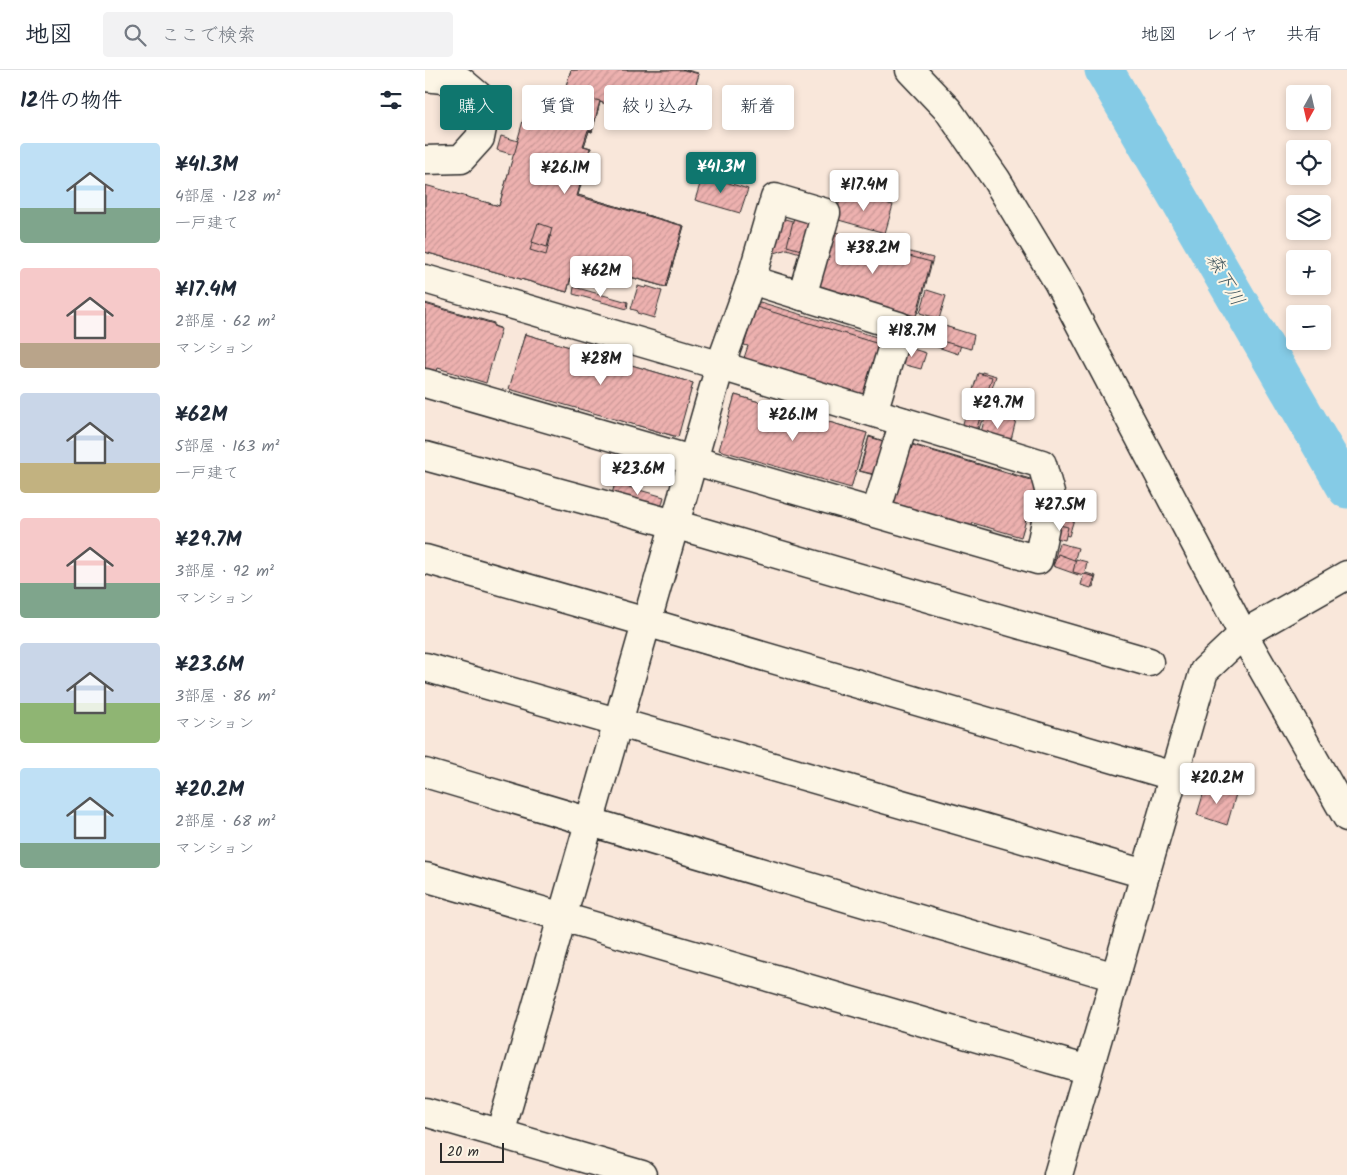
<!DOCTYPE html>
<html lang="ja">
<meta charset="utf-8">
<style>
body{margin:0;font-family:Kalam,"Klee One",sans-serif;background:#f2f2f3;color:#1f2937;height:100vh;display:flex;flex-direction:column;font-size:19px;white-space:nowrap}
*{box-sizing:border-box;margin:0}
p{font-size:16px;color:#747a83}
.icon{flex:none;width:28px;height:28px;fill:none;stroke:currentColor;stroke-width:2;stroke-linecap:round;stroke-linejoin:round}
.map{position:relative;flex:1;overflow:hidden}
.drawer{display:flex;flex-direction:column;background:#fff;width:425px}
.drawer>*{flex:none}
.hud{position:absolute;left:15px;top:15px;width:475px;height:45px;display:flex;gap:10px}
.needle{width:32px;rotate:188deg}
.controls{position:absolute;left:861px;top:15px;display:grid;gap:10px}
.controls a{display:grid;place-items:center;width:45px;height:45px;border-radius:5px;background:#fff;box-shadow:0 2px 8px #0003;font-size:25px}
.scale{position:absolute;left:15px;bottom:12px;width:64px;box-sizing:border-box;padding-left:5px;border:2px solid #2b2b2b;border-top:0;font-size:14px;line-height:18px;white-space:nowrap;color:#2b2b2b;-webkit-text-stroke:4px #fcf5e5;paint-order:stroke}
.price{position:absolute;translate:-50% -42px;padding:0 11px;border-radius:5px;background:#fff;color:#222;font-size:16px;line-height:32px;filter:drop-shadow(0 1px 2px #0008)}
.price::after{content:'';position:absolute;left:50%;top:30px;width:15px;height:11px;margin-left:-8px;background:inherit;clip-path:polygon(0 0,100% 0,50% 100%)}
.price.selected{background:#0f766e;color:#fff}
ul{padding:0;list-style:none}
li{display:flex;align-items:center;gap:15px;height:125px;padding:0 20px}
li span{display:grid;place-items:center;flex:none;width:140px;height:100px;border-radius:5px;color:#555}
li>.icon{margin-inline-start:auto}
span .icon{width:60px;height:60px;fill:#fffc;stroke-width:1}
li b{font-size:21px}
h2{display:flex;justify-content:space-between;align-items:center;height:60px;padding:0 20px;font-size:21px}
.chip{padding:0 18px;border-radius:5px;background:#fff;box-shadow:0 2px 8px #0003;font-size:18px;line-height:45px}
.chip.selected{background:#0f766e;color:#fff}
header{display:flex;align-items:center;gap:30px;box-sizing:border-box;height:70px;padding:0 25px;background:#fff;border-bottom:1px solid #e0e1e3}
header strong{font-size:24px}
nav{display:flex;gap:28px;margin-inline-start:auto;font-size:18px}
.search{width:350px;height:45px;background:#f2f2f3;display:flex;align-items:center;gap:12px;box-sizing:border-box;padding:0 18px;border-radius:5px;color:#747a83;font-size:19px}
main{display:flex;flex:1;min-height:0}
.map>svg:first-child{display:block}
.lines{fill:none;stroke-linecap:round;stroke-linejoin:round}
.river{stroke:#85cbe6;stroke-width:39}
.building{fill:url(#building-hatch);stroke:#2b2b2b;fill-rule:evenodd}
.minor-casing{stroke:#2b2b2b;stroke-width:31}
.minor{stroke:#fcf5e5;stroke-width:28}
.labels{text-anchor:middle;stroke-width:4;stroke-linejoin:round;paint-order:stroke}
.water-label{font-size:19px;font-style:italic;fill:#465b63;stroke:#fcf5e5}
</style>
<header>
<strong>地図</strong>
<div class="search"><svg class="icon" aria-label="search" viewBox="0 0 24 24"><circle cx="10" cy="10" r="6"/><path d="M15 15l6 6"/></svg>ここで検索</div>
<nav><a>地図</a><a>レイヤ</a><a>共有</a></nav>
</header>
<main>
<section class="drawer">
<h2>12件の物件<svg class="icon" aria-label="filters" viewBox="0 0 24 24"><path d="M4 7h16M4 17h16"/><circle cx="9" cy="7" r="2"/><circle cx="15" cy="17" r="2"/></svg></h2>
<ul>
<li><span style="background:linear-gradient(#bfe0f5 65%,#7fa58c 0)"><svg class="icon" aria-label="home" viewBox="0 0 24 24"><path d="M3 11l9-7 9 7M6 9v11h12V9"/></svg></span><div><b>¥41.3M</b><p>4部屋 · 128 m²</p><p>一戸建て</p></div></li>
<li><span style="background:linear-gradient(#f6c9c9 75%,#b9a48a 0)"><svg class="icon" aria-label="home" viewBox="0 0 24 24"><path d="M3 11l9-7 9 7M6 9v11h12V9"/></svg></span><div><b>¥17.4M</b><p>2部屋 · 62 m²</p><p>マンション</p></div></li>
<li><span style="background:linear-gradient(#c9d6e8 70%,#c2b280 0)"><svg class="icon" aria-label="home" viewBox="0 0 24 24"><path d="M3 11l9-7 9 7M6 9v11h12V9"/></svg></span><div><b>¥62M</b><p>5部屋 · 163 m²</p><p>一戸建て</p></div></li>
<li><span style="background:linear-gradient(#f6c9c9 65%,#7fa58c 0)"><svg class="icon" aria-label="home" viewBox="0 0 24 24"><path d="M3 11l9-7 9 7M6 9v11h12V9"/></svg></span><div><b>¥29.7M</b><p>3部屋 · 92 m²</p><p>マンション</p></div></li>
<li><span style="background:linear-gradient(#c9d6e8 60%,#8fb573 0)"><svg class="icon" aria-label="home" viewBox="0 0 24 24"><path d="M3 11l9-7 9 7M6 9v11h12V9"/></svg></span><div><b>¥23.6M</b><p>3部屋 · 86 m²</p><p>マンション</p></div></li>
<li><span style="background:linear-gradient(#bfe0f5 75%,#7fa58c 0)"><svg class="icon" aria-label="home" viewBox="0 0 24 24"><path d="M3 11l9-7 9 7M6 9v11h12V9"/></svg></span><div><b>¥20.2M</b><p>2部屋 · 68 m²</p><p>マンション</p></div></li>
</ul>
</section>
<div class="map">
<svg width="922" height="1105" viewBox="0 0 922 1105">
<defs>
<pattern id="building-hatch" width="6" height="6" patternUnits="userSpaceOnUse" patternTransform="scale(1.25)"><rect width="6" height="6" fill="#edb1af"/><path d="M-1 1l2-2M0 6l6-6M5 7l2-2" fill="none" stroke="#cb9897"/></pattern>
</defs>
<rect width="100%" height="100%" fill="#f9e7da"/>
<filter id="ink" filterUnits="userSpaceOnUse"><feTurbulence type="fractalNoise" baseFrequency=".02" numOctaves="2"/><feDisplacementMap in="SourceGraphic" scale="10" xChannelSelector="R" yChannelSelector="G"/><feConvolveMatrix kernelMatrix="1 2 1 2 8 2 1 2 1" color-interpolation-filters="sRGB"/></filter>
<g filter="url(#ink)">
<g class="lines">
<path class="river" d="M679,0L922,419"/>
</g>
<g class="building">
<path d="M146,0H259L274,4L258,56L175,32L167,62L164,61L159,76L166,78L153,125L259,156L241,217L150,192L142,222L0,182V116L74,136L102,40L142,52L141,55L151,58L160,28L139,22ZM113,153L127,158L122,177L107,172Z"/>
<path d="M146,0H262L273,3L258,54L140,21Z"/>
<path d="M146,0H259L274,4L258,56L175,32L167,62L164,61L159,76L166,78L153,125L259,156L241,217L150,192L142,222L0,182V116L74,136L102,40L142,52L141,55L151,58L160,28L139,22Z"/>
<path d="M160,27L175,31L167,61L163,60L158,76L165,78L152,126L258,156L241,217L150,191L142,222L0,182V115L74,136L101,40L152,55ZM111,162L126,166L121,185L105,180Z"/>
<path d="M76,66L93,71L89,85L72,80Z"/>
<path d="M278,105L323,119L315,143L270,130Z"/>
<path d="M417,122L468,135L460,163L410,149Z"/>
<path d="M352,147L383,155L375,183L362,179L341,186Z"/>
<path d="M369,147L384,151L376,180L362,176Z"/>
<path d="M113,153L127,158L122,177L107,172Z"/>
<path d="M406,161L508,188L493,243L390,215Z"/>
<path d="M404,164L506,192L491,246L389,218Z"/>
<path d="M461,168L483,174L482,181L459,175Z"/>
<path d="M213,216L220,218L221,216L237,221L229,248L212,243L213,241L206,239Z"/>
<path d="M149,217L203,232L202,239L148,224Z"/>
<path d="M502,220L521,226L514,249L495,243Z"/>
<path d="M335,232L458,269L442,324L321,288L326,274L323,273L328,256L325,255L331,235L333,236Z"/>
<path d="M0,233L69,253V256L75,258L60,312L11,297L9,302L0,299Z"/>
<path d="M0,234L69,254L68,256L76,259L61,313L13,298L11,304L0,301Z"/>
<path d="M331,237L454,274L438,327L318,291L323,276L319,275L324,259L320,258Z"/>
<path d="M502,250L540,263L533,284L495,271Z"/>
<path d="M503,251L549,265L546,279L498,266Z"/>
<path d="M100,264L268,313L252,367L85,318Z"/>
<path d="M100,264L268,313L253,367L84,319Z"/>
<path d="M478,276L501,283L496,299L473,293Z"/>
<path d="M557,302L571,306L554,359L540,355Z"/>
<path d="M553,303L567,307L551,361L537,357Z"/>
<path d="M310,325L442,363L426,417L295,379Z"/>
<path d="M310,325L442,363L426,418L294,380Z"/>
<path d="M561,343L591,350L584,378L554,370Z"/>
<path d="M444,366L459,371L449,405L434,401Z"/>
<path d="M444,367L458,371L448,404L435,401Z"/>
<path d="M483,373L612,411L596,466L546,451L545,455L488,438L487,444L476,441L477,436L465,433Z"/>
<path d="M484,374L612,412L596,467L548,453L546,457L466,434Z"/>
<path d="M190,413L239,427L236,438L187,424Z"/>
<path d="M638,446L649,449L644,466L633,463Z"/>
<path d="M630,454L643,457L640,470L627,467Z"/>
<path d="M634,473L653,478L647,499L628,495Z"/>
<path d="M633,484L660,494L656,506L628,496Z"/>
<path d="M651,489L662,492L659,505L648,502Z"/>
<path d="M661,503L671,506L668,517L658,514Z"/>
<path d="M659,504L670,507L666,518L656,515Z"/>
<path d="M781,715L811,724L802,755L772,745Z"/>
</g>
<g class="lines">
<g class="minor-casing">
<g id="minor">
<path d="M485,0L523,40L571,109L633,212L818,564L922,747"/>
<path d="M0,7L36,11L62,33L55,68L36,89L0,90"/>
<path d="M0,209L283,292L617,394L626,427L613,490L0,313"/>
<path d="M326,210L350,128L401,143L377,226"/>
<path d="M0,386L249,454L724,592"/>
<path d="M451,442L479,352"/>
<path d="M0,489L221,552L748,706"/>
<path d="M0,597L720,804"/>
<path d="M0,703L690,907"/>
<path d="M0,807L663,1000"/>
<path d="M0,1042L217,1105"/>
<path d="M75,1064L295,296L326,210L474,256L448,342"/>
<path d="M633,1105L779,601L818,564L922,505"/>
</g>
</g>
<use href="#minor" class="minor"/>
</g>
</g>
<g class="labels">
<g class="water-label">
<text transform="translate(801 209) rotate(60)" y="7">森下川</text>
</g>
</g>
</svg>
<div class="controls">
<a><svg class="needle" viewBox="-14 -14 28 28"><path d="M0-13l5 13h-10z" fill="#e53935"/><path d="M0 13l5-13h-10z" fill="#747a83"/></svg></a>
<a><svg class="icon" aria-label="locate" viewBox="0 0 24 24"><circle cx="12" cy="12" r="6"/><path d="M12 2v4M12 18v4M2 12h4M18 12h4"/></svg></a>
<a><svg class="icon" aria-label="layers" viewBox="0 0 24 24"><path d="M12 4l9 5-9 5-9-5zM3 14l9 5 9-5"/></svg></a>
<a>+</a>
<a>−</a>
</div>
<div class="scale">20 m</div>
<b class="price selected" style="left:296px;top:124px">¥41.3M</b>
<b class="price" style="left:140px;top:125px">¥26.1M</b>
<b class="price" style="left:439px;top:142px">¥17.4M</b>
<b class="price" style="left:448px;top:205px">¥38.2M</b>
<b class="price" style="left:176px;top:228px">¥62M</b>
<b class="price" style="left:487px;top:288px">¥18.7M</b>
<b class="price" style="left:176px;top:316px">¥28M</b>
<b class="price" style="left:573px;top:360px">¥29.7M</b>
<b class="price" style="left:368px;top:372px">¥26.1M</b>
<b class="price" style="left:213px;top:426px">¥23.6M</b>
<b class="price" style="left:635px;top:462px">¥27.5M</b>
<b class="price" style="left:792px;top:735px">¥20.2M</b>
<div class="hud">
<a class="chip selected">購入</a>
<a class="chip">賃貸</a>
<a class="chip">絞り込み</a>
<a class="chip">新着</a>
</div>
</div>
</main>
